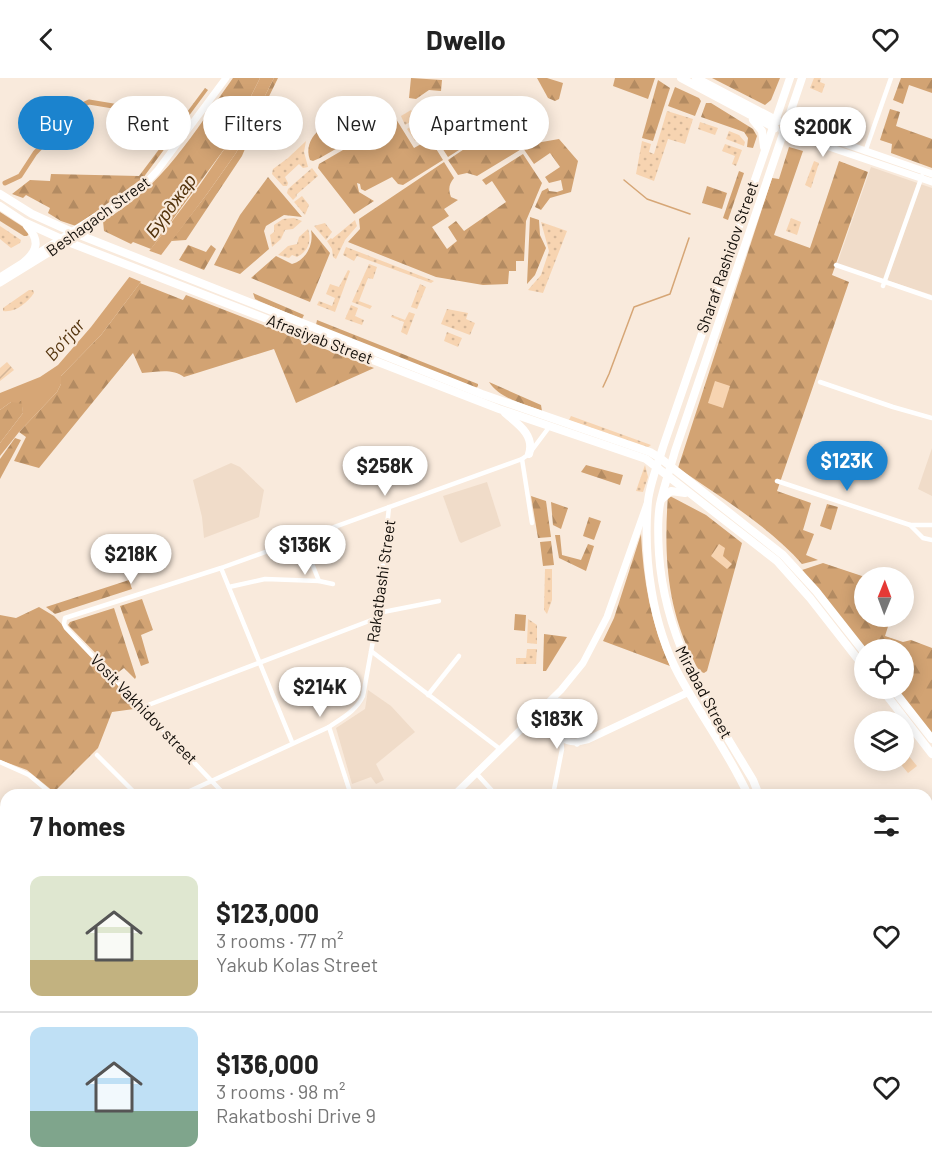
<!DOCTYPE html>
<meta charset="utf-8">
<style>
body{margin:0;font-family:Barlow,sans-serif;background:#f2f2f2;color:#222;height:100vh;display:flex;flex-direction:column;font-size:22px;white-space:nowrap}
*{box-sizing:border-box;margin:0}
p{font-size:20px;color:#767676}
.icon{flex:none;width:33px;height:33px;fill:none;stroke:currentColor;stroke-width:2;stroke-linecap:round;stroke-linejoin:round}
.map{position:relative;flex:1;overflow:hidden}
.drawer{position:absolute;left:0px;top:711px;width:933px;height:386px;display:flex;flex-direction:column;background:#fff;border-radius:18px 18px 0 0;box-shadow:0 3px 15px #0003}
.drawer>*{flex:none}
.guide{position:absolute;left:18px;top:18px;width:600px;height:54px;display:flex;gap:12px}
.needle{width:39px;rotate:1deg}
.fabs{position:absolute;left:854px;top:489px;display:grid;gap:12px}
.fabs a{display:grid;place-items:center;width:60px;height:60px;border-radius:50%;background:#fff;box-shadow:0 3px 15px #0003;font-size:30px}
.price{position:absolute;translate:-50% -51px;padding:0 14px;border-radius:21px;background:#fff;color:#222;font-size:20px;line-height:39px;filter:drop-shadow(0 2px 3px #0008)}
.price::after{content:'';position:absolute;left:50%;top:36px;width:18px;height:14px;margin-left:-9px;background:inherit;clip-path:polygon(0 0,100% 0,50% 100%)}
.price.current{background:#1b83ce;color:#fff}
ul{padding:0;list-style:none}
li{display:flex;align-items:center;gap:18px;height:150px;padding:0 30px}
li+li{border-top:2px solid #e0e0e0}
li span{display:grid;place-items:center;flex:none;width:168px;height:120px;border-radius:12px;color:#555}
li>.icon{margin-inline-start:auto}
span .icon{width:72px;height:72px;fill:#fffc;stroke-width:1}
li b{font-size:26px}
h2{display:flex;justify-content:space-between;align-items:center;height:72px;padding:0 30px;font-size:26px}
.chip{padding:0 21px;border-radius:27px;background:#fff;box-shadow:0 3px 15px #0003;font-size:21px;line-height:54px}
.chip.current{background:#1b83ce;color:#fff}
header{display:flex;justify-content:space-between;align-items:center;height:78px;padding:0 30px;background:#fff;font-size:27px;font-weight:700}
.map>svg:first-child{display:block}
.built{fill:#f0dcc9}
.grass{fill:url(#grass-dots)}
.forest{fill:url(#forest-firs)}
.garden{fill:url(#garden-furrows)}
.pitch{fill:#f7d4b1}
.water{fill:#d6a676}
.pier{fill:#f9eadc}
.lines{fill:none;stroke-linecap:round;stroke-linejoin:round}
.stream{stroke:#d6a676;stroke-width:1.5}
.canal{stroke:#d6a676;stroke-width:5}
.street{stroke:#fff;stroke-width:4.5}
.secondary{stroke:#fff;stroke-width:7}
.primary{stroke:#fff;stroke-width:8}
.labels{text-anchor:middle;stroke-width:4.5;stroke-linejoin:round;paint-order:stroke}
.street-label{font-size:16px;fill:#110d08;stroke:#f9eadc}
.water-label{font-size:18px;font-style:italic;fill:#54340d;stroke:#f9eadc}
</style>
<header><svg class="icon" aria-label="back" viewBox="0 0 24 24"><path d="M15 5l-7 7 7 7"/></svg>Dwello<svg class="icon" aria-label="heart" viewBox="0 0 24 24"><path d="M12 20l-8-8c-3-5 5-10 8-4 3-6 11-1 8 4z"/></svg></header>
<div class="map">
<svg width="932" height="1096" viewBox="0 0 932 1096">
<defs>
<pattern id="grass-dots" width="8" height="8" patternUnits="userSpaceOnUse" patternTransform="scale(1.5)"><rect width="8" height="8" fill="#f7d4b1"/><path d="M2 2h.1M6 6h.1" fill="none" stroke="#d3b597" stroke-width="1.8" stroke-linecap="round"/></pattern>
<pattern id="forest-firs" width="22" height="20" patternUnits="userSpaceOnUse" patternTransform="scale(1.5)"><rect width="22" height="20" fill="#d2a373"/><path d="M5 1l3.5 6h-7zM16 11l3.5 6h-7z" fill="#b38b62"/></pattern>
<pattern id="garden-furrows" width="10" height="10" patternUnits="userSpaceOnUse" patternTransform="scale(1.5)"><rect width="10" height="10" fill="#f7d4b1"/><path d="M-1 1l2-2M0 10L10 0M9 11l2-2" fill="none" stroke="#d3b597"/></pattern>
</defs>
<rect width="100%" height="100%" fill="#f9eadc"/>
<g class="built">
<path d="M871,89L932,110V217L837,186Z"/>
<path d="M932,370V418L918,411Z"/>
<path d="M231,385L240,389L264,412L259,439L204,460L202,439L193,402Z"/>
<path d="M487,404L501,448L461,465L459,463L443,418Z"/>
<path d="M368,612L391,628L415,654L376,686L384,702L376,706L371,699L352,706L336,650L365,631Z"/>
</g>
<g class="grass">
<path d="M814,0H821L820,4L825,6L822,15L810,10Z"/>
<path d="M411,32L417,40L405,47L401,38Z"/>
<path d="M667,33L693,41L685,66L668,61L654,103L636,96L642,63L651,66L649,74L654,76Z"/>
<path d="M418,43L426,56L415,63L407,51Z"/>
<path d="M700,44L718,50L715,57L698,51Z"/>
<path d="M729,53L739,57L745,64L744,68L726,61Z"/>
<path d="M306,63L304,74L308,89L303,90L299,86L285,99L288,105L287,108H283L272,96L273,91L288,80Z"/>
<path d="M725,66L742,72L736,88L732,86L735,78L722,73Z"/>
<path d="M814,83L819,85L811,110L805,107Z"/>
<path d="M312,90L318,98L296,117L297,118L293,122L287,115L288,111Z"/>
<path d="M302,118L309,127L305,137L294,124Z"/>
<path d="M294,140L302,143L293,151L285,152L281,161L272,169L270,157L274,154V147L283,141Z"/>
<path d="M791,140L801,144L797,157L786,153Z"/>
<path d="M355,142L357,148L345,162L336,181L333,179L332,171L327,163L331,160L332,161Z"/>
<path d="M541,144L567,153L543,215L528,212L541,197L549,173Z"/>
<path d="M325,145L332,154L326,162L314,148Z"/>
<path d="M0,148L21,162L20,165L11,170L0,161Z"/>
<path d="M308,151C312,164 308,173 297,179L292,177L289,180L278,177L288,168L297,166L299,159Z"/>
<path d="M346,169L434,203L431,205L357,178L354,183L343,177Z"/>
<path d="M369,186L377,189L373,201L368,200L359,223L372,228L370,231L352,224Z"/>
<path d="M348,192L350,193L335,234L317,227L319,223L332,228L335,220L326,216L330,206L339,209Z"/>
<path d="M420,206L426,209L417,231L411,229Z"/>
<path d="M29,212H33L34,215C27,225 15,235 3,233V230Z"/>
<path d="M351,227L358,230L355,238L364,242L362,247L345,241Z"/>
<path d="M447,231L468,235L466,241L475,245L470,257L441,246Z"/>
<path d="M409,234L415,236L407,257L401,254L404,244L391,239L392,237L405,242Z"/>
<path d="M447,254L462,260L458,269L444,263Z"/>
<path d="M571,338L651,367L647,370L569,342Z"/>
<path d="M645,387L648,399L643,414L636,413Z"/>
<path d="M545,491H552V522L547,536L544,532Z"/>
<path d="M528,541L537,547V566L527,565Z"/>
<path d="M527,571H537L536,586H516V580H526Z"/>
<path d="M555,626L565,628L581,648V654L578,658L570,661C559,655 548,643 550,631Z"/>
</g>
<g class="forest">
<path d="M233,0H260L225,70L151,171L133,164L131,166L104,153L103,143C163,109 194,54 233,0Z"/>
<path d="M274,0H278L255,47L242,78L186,162L171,163L207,116L236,75Z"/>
<path d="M411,0L442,2L441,13L429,12L416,21L409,20Z"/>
<path d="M537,0H547L563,5L559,21L555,23L548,20Z"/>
<path d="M615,0H655L648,21L613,8Z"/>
<path d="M712,0H780L771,22L765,27Z"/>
<path d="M901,0H932V15L909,7L903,26L893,22Z"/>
<path d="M658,2L670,10L653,63L642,60Z"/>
<path d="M675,9L699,20L701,23L695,38L668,28Z"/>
<path d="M205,10L208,12L143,100L76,148L61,143L48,135L50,130L26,117L23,120L12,116L30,102L50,103L51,96L139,98Z"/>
<path d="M436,19L468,22C467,35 466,52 478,60L448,79L415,29L429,21Z"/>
<path d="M706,25H711L753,51L757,58L753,70L747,69L748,60L744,54L701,39Z"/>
<path d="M890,31L900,34L896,48L932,61V90L891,75L892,66L880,62Z"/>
<path d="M393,36V38L320,80L313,83L310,82C302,60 325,44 344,39C353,36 363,37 372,37V40Z"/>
<path d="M396,41L414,70L430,61L443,82L403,107L398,106L392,99L365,113L361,111L360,106L357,105L359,114L374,123L354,136L318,90L319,86Z"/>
<path d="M479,61L536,65L559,61L578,83L571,114L550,120L541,132L535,129L542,113L548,110L549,113L557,114L563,112L561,102L549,105L545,99L560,89L550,75L534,86L523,70L477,98L467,95L458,97L448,82Z"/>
<path d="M789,69L803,73L774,157L810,170L839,83L868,94L832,197L849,204L777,413L811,425L803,452L814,456L806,477L818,482L802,486C770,449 719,418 678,390L772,100L779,101Z"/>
<path d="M523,76L542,105L526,143L524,183H516V193H509L508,206L483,207L436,199L348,164L360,151L359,141L444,84L454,100C449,106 448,111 451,119L458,122L444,131L449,138L432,149L447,171L457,163L448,149L456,143L464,153L506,124L492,103L486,107L482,102Z"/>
<path d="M739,93L744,95L728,142L723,140Z"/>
<path d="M268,99L302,139L284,137L266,148L264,153L269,171L240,196L214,187L240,137Z"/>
<path d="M707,108L727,115L722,131L702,125Z"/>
<path d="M0,134L31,154L27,158H24L0,143Z"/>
<path d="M530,139L539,142L540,157L546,170L535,197L527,206Z"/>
<path d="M311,152L330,175L310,224L251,200L276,178L292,186C306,182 314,167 311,152Z"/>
<path d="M188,167L206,174L211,167L216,171L204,192L179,182Z"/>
<path d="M140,205L183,222L186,217L374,290L296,325L274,271L184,299C173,290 156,294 142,295L133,275L39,390L14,383L26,359L19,354L57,314L61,306V298L101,257Z"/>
<path d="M253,215L304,237L302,241L259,223L255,221Z"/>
<path d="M317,242L478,306V308L476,310L316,247Z"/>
<path d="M489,304L541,327L542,333C525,326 500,321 489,304Z"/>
<path d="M22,322L23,335L0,365V332L11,324Z"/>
<path d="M15,360L21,362L0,401V381Z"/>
<path d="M586,387L623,397L620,407L581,394Z"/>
<path d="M668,417L706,437L742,465L707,593L704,595C697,593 695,584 691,577C666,526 664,472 668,417Z"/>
<path d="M531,418L546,423L551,459L538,460Z"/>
<path d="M551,424L568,430L561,451L553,447Z"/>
<path d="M827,426L838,429L831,452L820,448Z"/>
<path d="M589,439L601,443L594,462L583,458Z"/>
<path d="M641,456C643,501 651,546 670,588L603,563L614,540Z"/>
<path d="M555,457H560L562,477L581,482L588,466L594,468L586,493L559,480Z"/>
<path d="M551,463L554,487L543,488L540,464Z"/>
<path d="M823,485L865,499L864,538L891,539L885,558L903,564L911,562L932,570V657L896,611L903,610V572L866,571L802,492Z"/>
<path d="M129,502L132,511L55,536L46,529Z"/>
<path d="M142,521L153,552L141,557L149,585L141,588L120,528Z"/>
<path d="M39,529L54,538L137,626L134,631L112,634L98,670L54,714L27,692L0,682V537L16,540Z"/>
<path d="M114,530L136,599L135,601L124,590L116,596L68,547L70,544Z"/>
<path d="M515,536L526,537L525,553L514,552Z"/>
<path d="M544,556L567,559L546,593H543Z"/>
</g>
<path class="garden" d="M7,284L14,292L0,303V290Z"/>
<g class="pitch">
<path d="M715,303L730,308L723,330L708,325Z"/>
<path d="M719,466L725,470L723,478L732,486L727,491L711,478Z"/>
<path d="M334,602L354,612L349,621L329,611Z"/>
<path d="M904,672L917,688L908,695L898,683L903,682Z"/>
</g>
<path class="water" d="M260,0H274L236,75L207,116L101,257L61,298V306L57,314L19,354L0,378V365L23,335L21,322L18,325L11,324L0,332V315L40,299L58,287L91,249L199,108L225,70Z"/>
<path class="pier" d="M147,172L164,178L144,205L127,198Z"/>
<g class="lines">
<g class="stream">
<path d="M624,102L647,121L690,136"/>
<path d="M603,309L609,296L634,229L670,216L689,160"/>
</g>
<path class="canal" d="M5,105L20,98L35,75L78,29L89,24L119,29"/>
<g class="street">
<path d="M865,74L891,0"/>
<path d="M836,187L932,220"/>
<path d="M883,208L922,98"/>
<path d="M820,304L893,329L932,340"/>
<path d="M522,381L532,445"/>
<path d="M777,403L910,447H932"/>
<path d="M910,447L923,460L932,462"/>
<path d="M302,461L319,503L333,506"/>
<path d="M221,490L292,664"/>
<path d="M229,509L265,501L319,503"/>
<path d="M378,535L439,523"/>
<path d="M371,573L500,671"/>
<path d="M428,617L459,578"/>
<path d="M143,629L377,540"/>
<path d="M329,649L351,717"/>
<path d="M97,677L137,717"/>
<path d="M0,684L29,697L53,717"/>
<path d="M476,695L496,717"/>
<path d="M181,717L329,649C342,640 356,633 363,618L378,535L389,429"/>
<path d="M225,717L66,550L64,546L65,540L221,490L522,381L529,376L550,348"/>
<path d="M553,717L562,671L561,660"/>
<path d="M0,756L6,755"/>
<path d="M0,790H6"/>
<path d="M0,900L6,899"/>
<path d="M0,965L6,962"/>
<path d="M0,974L6,985"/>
<path d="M65,1090L68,1096"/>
<path d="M253,1090L258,1096"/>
<path d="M341,1090L346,1096"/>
<path d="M425,1090L431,1096"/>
<path d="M502,1090L507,1096"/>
<path d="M580,1090L585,1096"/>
<path d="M722,1090L727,1096"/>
<path d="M167,1091V1090"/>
<path d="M0,1093L3,1096"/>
<path d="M217,1096L222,1090"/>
<path d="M297,1096L303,1090"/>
<path d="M458,1096L463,1090"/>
<path d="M569,1096L576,1090"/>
</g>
<g class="secondary">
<path d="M785,45L932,96"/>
<path d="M782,53L932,104"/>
<path d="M0,199L95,139"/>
<path d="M0,205L78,157L144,107L157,93L226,0"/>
<path d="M526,646L539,643L550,647"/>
<path d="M577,665L587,655V648C577,635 566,618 547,625L544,635C551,656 565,669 587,662L689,614"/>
<path d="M454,717L561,612L583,585L607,539L647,426"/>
<path d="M75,1096L80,1090"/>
</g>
<g class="primary">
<path d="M681,0L775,50"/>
<path d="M696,0L778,43"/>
<path d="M753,42L762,53L764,69"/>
<path d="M0,116L32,136L72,154L482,316L650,374L660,380L783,477L816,513L864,574"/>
<path d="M0,128L24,144L68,164L499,331L646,381L777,483L810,520L864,589"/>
<path d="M24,184C39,172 39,161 27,148"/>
<path d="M505,335C518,346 535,357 529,376"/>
<path d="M662,421L671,413L685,415"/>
<path d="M881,610L932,676"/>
<path d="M892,610L932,661"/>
<path d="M748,717C729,675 701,638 679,597C652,547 643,479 648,423C650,405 658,386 663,369L790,0"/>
<path d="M759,717L753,702C709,629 665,564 659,476C658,460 657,443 660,426C664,408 670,391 675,373L802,0"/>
<path d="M927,1015L932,1011"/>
<path d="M927,1030L932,1026"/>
<path d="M841,1090L846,1096"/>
<path d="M810,1096L813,1090"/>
<path d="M817,1096L828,1090"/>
<path d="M857,1096L863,1090"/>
</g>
</g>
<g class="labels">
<g class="street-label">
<text transform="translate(98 138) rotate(-36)" y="6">Beshagach Street</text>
<text transform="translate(727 179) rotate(-71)" y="6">Sharaf Rashidov Street</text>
<text transform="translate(320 261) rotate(21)" y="6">Afrasiyab Street</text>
<text transform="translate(381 503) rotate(-82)" y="6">Rakatbashi Street</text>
<text transform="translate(704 614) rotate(62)" y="6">Mirabad Street</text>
<text transform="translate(144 631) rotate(46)" y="6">Vosit Vakhidov street</text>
</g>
<g class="water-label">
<text transform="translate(171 128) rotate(-54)" y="6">Бурджар</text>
<text transform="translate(65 262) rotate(-48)" y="6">Bo‘rjar</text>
</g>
</g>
</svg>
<div class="fabs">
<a><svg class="needle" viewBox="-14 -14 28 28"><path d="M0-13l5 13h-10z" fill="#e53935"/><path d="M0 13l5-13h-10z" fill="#767676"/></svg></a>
<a><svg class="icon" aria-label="locate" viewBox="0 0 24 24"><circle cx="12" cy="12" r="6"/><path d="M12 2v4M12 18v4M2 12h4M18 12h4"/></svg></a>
<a><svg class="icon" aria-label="layers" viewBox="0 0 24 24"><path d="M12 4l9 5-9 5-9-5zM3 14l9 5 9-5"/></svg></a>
</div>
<b class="price" style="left:823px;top:80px">$200K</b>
<b class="price current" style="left:847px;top:414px">$123K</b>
<b class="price" style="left:385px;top:419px">$258K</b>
<b class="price" style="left:305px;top:498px">$136K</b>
<b class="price" style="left:131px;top:507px">$218K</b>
<b class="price" style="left:320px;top:640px">$214K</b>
<b class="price" style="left:557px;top:672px">$183K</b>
<div class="guide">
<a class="chip current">Buy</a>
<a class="chip">Rent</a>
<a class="chip">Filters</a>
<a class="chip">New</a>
<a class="chip">Apartment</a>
</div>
<section class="drawer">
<h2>7 homes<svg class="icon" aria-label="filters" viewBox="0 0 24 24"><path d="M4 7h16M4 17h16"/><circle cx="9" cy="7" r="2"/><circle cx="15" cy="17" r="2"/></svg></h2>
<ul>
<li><span style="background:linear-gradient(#dfe7d0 70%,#c2b280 0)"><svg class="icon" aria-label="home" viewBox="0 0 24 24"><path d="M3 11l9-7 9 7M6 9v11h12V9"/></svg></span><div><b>$123,000</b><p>3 rooms · 77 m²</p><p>Yakub Kolas Street</p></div><svg class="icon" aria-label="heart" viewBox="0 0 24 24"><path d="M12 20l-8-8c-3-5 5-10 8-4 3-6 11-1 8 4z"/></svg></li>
<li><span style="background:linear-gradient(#bfe0f5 70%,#7fa58c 0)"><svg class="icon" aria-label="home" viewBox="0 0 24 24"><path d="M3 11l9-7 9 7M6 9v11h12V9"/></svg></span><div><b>$136,000</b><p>3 rooms · 98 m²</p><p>Rakatboshi Drive 9</p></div><svg class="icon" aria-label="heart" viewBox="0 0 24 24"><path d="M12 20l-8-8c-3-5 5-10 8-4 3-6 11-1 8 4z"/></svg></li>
</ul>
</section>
</div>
